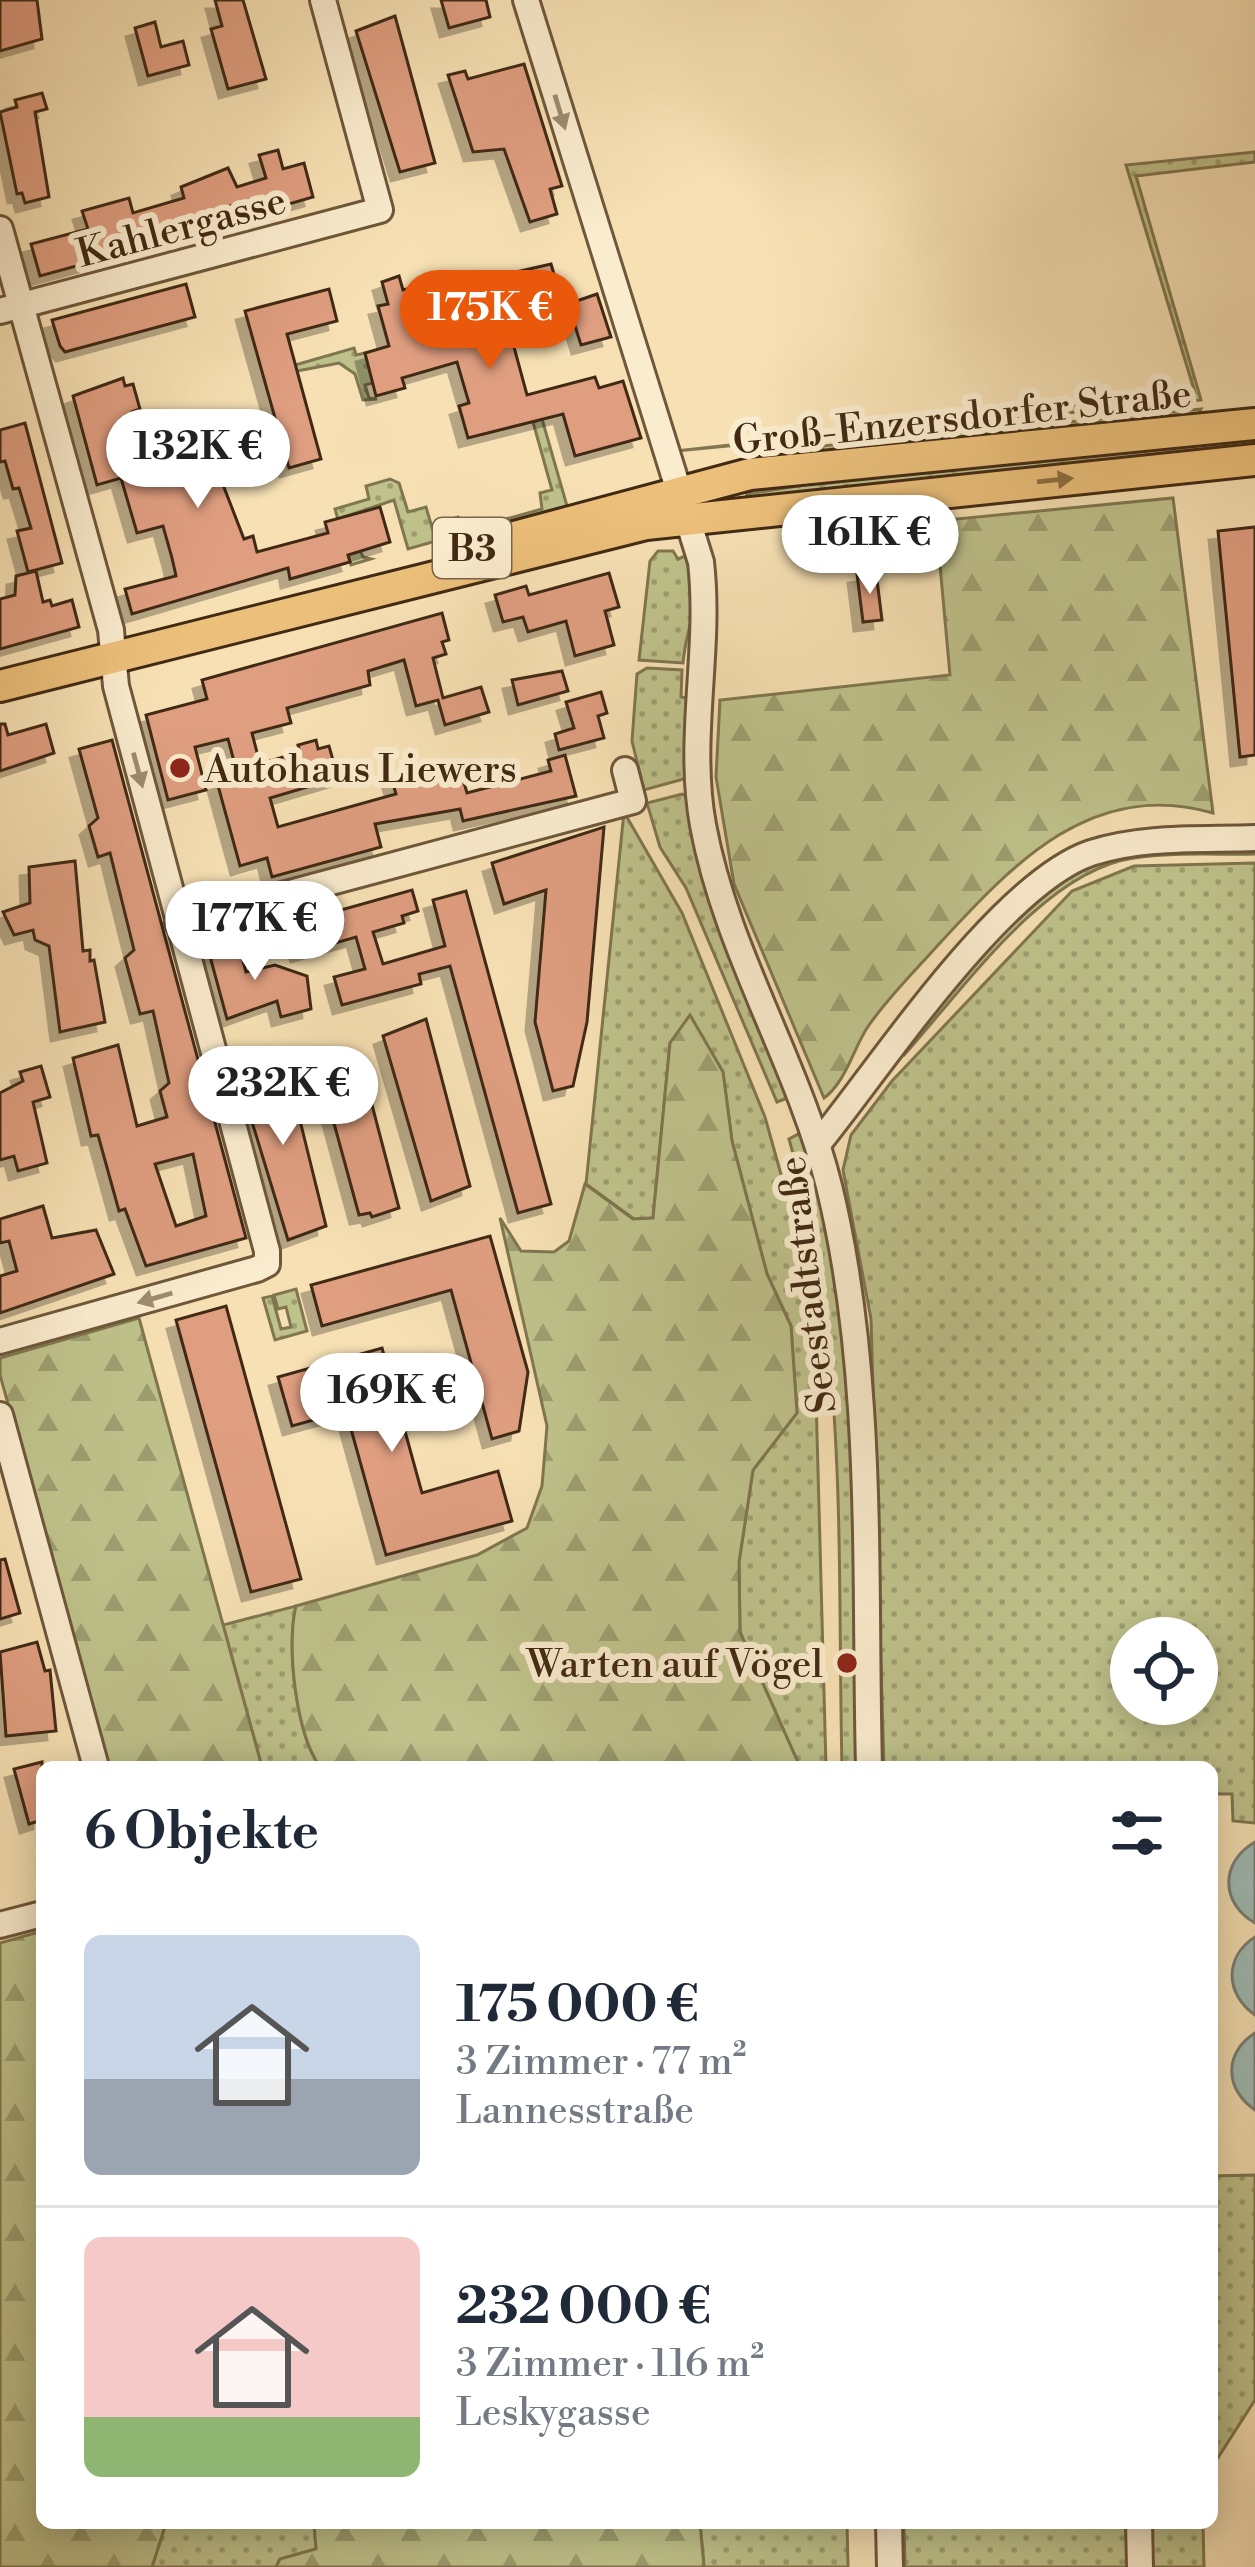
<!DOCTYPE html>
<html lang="de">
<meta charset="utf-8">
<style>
body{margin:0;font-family:"Libre Bodoni",serif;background:#f2f2f3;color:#1f2937;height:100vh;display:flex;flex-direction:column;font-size:45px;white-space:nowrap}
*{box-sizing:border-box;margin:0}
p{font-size:39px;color:#747a83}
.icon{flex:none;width:66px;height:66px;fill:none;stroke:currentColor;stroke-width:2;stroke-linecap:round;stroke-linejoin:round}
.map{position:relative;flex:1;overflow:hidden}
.drawer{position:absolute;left:36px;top:1761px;width:1182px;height:768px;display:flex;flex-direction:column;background:#fff;border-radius:18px;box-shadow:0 6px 30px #0003}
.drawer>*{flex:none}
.tools{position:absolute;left:1110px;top:1617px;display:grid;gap:24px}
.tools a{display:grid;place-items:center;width:108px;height:108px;border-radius:50%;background:#fff;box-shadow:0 6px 30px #0003;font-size:60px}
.price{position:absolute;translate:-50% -102px;padding:0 27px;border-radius:42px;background:#fff;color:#222;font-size:39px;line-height:78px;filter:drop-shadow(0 3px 6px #0008)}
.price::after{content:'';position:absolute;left:50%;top:72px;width:36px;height:27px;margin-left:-18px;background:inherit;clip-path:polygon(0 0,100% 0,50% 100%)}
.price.on{background:#ea580c;color:#fff}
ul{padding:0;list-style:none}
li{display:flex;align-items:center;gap:36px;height:300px;padding:0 48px}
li+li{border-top:3px solid #e0e1e3}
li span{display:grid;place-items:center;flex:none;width:336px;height:240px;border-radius:18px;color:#555}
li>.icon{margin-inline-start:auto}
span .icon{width:144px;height:144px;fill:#fffc;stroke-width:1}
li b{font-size:51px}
h2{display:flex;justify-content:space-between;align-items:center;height:144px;padding:0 48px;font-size:51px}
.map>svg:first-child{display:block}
.grass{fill:url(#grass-dots);stroke:#80764f;stroke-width:3;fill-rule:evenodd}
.forest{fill:url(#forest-firs);stroke:#80764f;stroke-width:3}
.water{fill:#9fbcb6;stroke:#798175;stroke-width:3}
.building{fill:#df9e80;stroke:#412913;stroke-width:3;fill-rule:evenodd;filter:url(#shadow)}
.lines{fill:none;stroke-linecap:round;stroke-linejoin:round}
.minor-casing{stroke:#6e573b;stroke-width:30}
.major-casing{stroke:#412913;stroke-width:36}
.minor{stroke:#faecce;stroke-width:24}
.major{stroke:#ecc07a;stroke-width:30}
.oneway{fill:#9e8a70}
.oneway2{fill:#8e6d41}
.poi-dot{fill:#8f2418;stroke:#faecce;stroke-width:4.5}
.labels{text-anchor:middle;stroke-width:12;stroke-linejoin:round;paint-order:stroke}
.shield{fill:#faecce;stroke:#78644b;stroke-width:3}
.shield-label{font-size:36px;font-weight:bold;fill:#412913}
.street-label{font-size:39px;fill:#412913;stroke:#faecce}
.poi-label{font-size:39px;fill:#412913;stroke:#faecce;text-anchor:start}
</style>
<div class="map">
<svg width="1255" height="2567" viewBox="0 0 1255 2567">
<defs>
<pattern id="grass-dots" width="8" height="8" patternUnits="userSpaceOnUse" patternTransform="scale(3)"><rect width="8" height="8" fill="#bfc28b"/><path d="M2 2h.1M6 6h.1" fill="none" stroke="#9d9e70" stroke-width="1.8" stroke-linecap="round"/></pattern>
<pattern id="forest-firs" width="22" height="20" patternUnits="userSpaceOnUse" patternTransform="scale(3)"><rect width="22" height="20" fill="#bfc28b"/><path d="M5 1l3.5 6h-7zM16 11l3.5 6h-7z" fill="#9d9e70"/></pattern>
<filter id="shadow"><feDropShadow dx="-9" dy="9" stdDeviation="0" flood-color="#0004"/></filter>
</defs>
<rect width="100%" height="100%" fill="#f7e1b4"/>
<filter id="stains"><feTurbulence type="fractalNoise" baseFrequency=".00167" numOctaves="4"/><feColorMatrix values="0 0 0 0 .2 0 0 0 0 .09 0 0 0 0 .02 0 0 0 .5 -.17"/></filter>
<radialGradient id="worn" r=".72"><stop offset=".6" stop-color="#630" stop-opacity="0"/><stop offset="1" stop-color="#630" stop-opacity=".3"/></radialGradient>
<g class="grass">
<path d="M1255,152V162L1136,176L1201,400L676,451L1195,393L1126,165Z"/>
<path d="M354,348L356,355L365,353L373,383L365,385L369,398L377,399L363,400L355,374L339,363L297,371L295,365Z"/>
<path d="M1201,409L1198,415L824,454L822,446Z"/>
<path d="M542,419L567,506L455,536L451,519L458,517L463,531L542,509L540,493L552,490L533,422Z"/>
<path d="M1255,433V445L745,500L747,494L927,466Z"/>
<path d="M390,479L399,483L408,512L426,507L436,541L408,549L394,500L344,517L363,557L371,559L351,565L335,509L369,499L366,486Z"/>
<path d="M658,551H673L678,559L685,556C704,608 686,623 683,663L639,660L650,561Z"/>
<path d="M647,668L682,670L681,697L688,698L687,778L644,790L632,741L637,674Z"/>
<path d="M682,794L688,797L790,1097L777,1102L686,888L660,847L647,803Z"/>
<path d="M624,812L682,913L765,1117L801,1246L815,1359L826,1767H800L740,1632L739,1562L753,1470L797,1413L791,1326L767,1274L732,1141L723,1072L690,1016L670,1043L653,1218L634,1219L586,1184Z"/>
<path d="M1255,845V854C1215,855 1173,852 1134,858C1045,870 962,991 904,1055L899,1051C952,984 1039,870 1125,852C1166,844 1213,848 1255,845Z"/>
<path d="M1255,863V1823L1233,1821L1232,1794H1214L1212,1823V1767H884L871,1319L843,1170L851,1135L892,1081L1072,891L1134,866ZM1131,1638H1197V1704H1131Z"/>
<path d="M802,1132C864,1337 853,1555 858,1767H842C837,1557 849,1342 789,1139Z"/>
<path d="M296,1289L307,1331L275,1340L263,1298L272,1296L281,1329L291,1327L286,1307L278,1309L274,1295Z"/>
<path d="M296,1606C286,1646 296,1733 320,1767H262L223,1625Z"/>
<path d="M1255,2175V2400L1212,2467V2176Z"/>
<path d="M166,2523H314L316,2549L280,2559L276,2567H152Z"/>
<path d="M700,2523H847L848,2567H704Z"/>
<path d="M904,2523H1135L1136,2567H905Z"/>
<path d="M1151,2523H1203L1204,2567H1152Z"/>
</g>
<g class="forest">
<path d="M1173,498L1213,813C1092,778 1013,864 939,944C915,971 888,997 867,1028C853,1050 845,1083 824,1098L734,884L716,777L720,700L950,675L936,521Z"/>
<path d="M690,1015L723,1072L732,1141L767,1274L791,1326L797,1413L753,1470L739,1562L740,1632L800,1767H320C296,1733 286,1646 296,1606L477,1555L527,1528L542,1486L547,1426L500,1218L521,1251L554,1252L569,1241L585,1184L633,1219L653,1218L670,1043Z"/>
<path d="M139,1318L262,1767H109L0,1375V1358Z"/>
<path d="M42,1931V2523H166L152,2567H0V1943Z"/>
<path d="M314,2523H700L704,2567H276L280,2559L316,2549Z"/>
</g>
<g class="water">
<path d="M1255,1842V1923C1220,1903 1220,1862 1255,1842Z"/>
<path d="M1255,1937V2015C1225,1994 1224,1957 1255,1937Z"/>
<path d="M1255,2033V2110C1225,2090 1223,2053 1255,2033Z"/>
</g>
<g class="building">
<path d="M0,0H37L42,39L0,51Z"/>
<path d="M215,0H243L266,79L228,89L211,29L222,26Z"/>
<path d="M441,0H486L490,17L449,28Z"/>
<path d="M395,16L435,163L400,172L356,31Z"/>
<path d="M155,22L161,47L183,41L189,65L148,76L135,28Z"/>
<path d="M524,64L562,186L550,189L557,214L530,222L504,149L473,152L448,75L465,71L468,79Z"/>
<path d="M42,93L47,109L35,112L49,197L25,203L22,193L17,194L0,112L17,107L15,100Z"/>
<path d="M278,150L283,169L304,163L313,197L279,207L277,201L262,206L260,198L166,223L171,240L40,276L31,244L88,229L82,211L129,198L133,213L184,198L181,187L228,168L237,187L266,178L259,155Z"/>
<path d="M551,264L558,288L534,294L537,305L513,311L503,275Z"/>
<path d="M399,276L403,290L434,282L436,291L444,289L455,328L505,314L527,395L595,377L599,388L623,381L641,438L575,456L563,414L468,438L459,406L469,403L457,362L402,378L405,388L376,396L365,353L389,346L378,306L388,304L382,282Z"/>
<path d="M186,284L195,317L65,352L60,346L52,320Z"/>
<path d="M329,289L337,321L287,334L321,459L289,468L245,311Z"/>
<path d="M597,294L611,337L581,345L568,304Z"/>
<path d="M123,378L125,386L133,384L140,409L132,412L145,459L177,450L179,457L192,454L200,482L220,477L244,539L253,536L257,552L328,533L325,522L380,507L390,542L348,555L350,562L290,579L288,568L132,614L125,589L176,576L172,558L163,526L137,533L121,478L97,485L73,396Z"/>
<path d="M25,423L62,563L28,572L17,531L31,528L19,488L13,489L5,461L0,462V430Z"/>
<path d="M1255,527V755L1240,757L1218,531Z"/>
<path d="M36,571L43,602L50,600L52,606L72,600L79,627L0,649V599L15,595L16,576Z"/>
<path d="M876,572L882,620L863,622L857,574Z"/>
<path d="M609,573L619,607L605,611L614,645L575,656L566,621L528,632L523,617L503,622L495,595L526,586L529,595Z"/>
<path d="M442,613L449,640L442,642L446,654L433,658L443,698L481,687L489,712L445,725L438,700L416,706L404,660L368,671L370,685L287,708L291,723L252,733L260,764L300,752L298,745L316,740L318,749L329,746L338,778L270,798L278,827L396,794L392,780L458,762L467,793L551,771L548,760L565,755L576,796L463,821L460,809L375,824L381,847L272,877L267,858L240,866L217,782L238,776L228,739L195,747L206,790L168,800L146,715L207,699L202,680Z"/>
<path d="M562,671L568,691L518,705L512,680Z"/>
<path d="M601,692L607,713L598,716L604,738L559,750L555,734L574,728L566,702Z"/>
<path d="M0,724H5L8,735L46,724L54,753L0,771Z"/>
<path d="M112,740L246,1238L146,1266L125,1209L119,1211L98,1135L91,1136L73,1058L118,1045L137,1126L167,1117L160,1091L169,1083L153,1011L140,1014L125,958L134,950L110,853L98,857L89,826L98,818L79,749ZM193,1154L206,1216L176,1226L155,1164Z"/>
<path d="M604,827L587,1022L573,1086L553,1091L535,1022L546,890L504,904L492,863Z"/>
<path d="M75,861L83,951L90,950V961L94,960L105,1022L60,1032L49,946L35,940L33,930L14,935L3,912L30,903L29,867Z"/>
<path d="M412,890L418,911L402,916L404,923L373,932L383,964L445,946L433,900L466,891L551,1204L518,1213L450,966L419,974L421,984L342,1005L334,977L365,969L356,937L300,953L291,924Z"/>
<path d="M226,932L231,949L239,946L246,972L275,965L307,976L311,1009L281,1017L277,1001L227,1019L205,938Z"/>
<path d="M426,1019L470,1186L431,1201L383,1036Z"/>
<path d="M270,1062L282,1063L290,1080L326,1226L288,1240L238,1076Z"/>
<path d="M41,1066L50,1097L33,1102L47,1163L18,1171L14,1156L0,1160V1093L23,1081L20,1072Z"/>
<path d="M372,1105L399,1208L372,1217L370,1213L359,1215L332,1116Z"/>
<path d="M43,1206L52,1238L96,1230L114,1274L0,1313V1276L17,1271L9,1241L0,1243V1219Z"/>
<path d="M490,1236L528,1372L519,1431L492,1439L451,1290L322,1326L311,1285Z"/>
<path d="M226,1306L301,1579L251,1592L176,1320Z"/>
<path d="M382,1348L422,1493L498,1471L512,1521L386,1555L346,1411L292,1426L278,1377Z"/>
<path d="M5,1559L20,1613L0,1619V1560Z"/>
<path d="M37,1642L45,1671L50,1670L56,1731L6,1736L0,1652Z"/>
<path d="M42,1762V1820L29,1824L14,1769Z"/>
</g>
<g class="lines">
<g class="minor-casing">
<g id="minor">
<path d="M526,0L701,562C711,650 687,738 703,825C726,951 798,1062 829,1186C875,1374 864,1575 869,1767"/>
<path d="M0,229L111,630L116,686L267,1251V1264L257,1269L0,1341"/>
<path d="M0,311L380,210L323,0"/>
<path d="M178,923L633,801L625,770"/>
<path d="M818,1144C880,1068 1000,884 1091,853C1143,836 1201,840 1255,838"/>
<path d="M0,1415L96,1767"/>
<path d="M0,1925L42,1914"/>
<path d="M889,2523L890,2567"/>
<path d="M1139,2523L1140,2567"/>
</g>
</g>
<g class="major-casing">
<g id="major">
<path d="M492,543L750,474L1255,424"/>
<path d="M0,686L646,524L1255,460"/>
</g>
</g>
<use href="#minor" class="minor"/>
<use href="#major" class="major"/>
</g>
<defs><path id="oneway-solid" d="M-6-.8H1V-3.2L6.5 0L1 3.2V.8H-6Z" transform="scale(3)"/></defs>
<g class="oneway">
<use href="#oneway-solid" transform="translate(560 112) rotate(73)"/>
<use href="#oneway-solid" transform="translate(138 770) rotate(75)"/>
<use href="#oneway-solid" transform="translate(155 1298) rotate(164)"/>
</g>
<use class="oneway2" href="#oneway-solid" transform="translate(1055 480) rotate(-6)"/>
<g class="poi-dot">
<circle cx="180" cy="768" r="12"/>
<circle cx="847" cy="1663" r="12"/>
</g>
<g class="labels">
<rect class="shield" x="433" y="518" width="78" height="60" rx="9"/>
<g class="shield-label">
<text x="472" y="561">B3</text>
</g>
<g class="street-label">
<text transform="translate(181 226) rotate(-15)" y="14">Kahlergasse</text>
<text transform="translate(962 416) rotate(-6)" y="14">Groß-Enzersdorfer Straße</text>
<text transform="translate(806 1285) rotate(-97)" y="14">Seestadtstraße</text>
</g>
<g class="poi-label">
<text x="204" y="782">Autohaus Liewers</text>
<text x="823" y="1677" text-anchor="end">Warten auf Vögel</text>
</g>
</g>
<rect width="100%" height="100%" filter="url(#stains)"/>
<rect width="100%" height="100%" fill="url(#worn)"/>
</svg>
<div class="tools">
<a><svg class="icon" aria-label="locate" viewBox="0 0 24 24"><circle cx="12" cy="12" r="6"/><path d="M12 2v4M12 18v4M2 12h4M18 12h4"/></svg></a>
</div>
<b class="price on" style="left:490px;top:372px">175K €</b>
<b class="price" style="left:198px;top:511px">132K €</b>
<b class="price" style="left:870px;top:597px">161K €</b>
<b class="price" style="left:255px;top:983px">177K €</b>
<b class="price" style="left:283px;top:1148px">232K €</b>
<b class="price" style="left:392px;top:1455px">169K €</b>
<section class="drawer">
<h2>6 Objekte<svg class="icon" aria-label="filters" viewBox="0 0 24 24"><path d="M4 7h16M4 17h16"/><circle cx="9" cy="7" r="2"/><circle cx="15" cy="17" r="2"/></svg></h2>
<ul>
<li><span style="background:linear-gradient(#c9d6e8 60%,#9aa5b1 0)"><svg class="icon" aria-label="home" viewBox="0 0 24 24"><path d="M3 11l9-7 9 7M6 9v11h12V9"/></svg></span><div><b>175 000 €</b><p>3 Zimmer · 77 m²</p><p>Lannesstraße</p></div></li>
<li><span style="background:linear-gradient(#f6c9c9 75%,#8fb573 0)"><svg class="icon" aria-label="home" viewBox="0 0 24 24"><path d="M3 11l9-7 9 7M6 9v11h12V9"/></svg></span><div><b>232 000 €</b><p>3 Zimmer · 116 m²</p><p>Leskygasse</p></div></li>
</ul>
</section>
</div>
